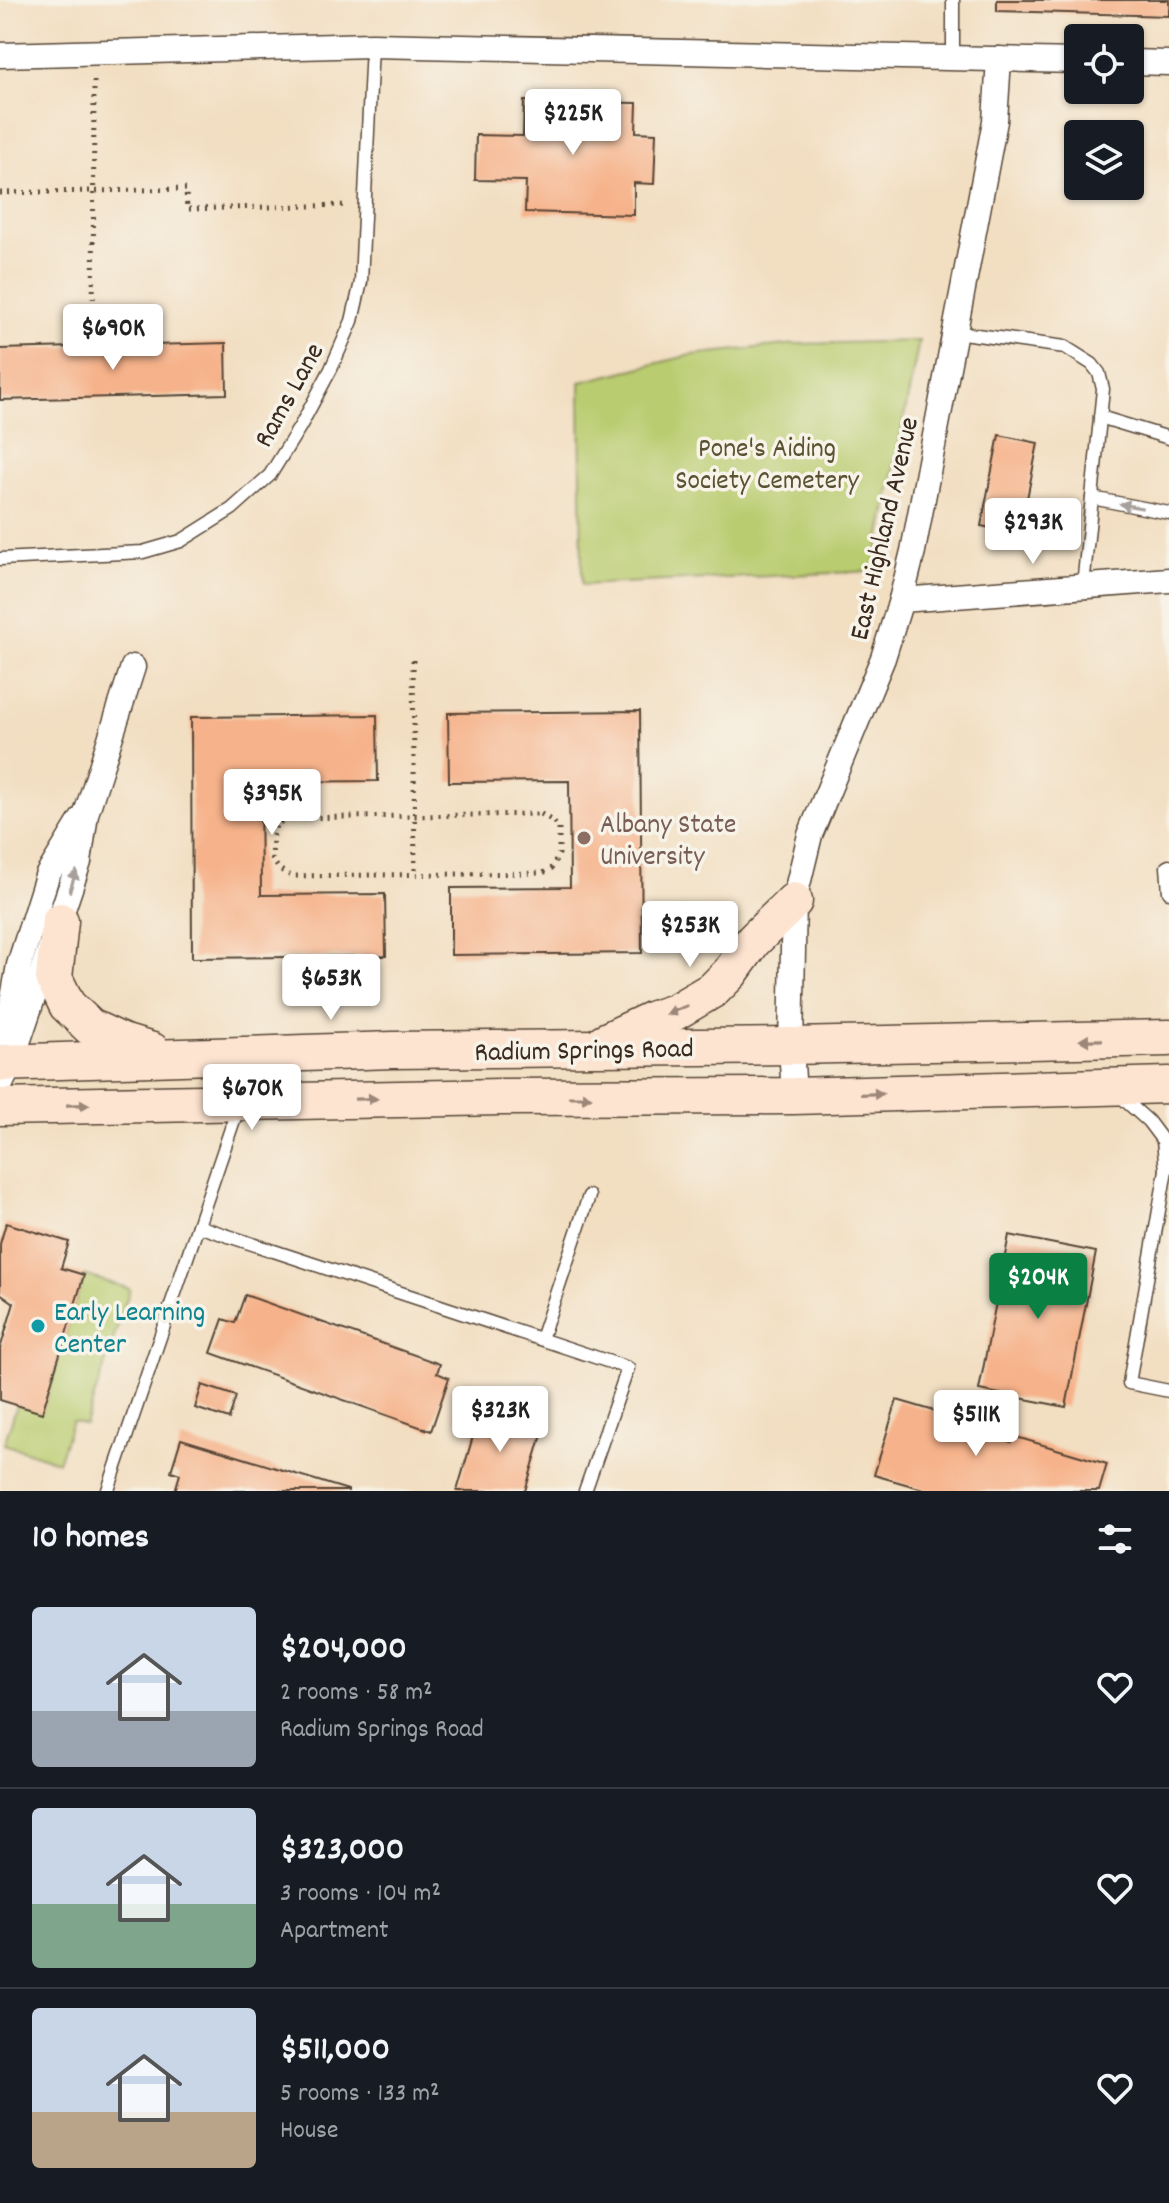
<!DOCTYPE html>
<meta charset="utf-8">
<style>
body{margin:0;font-family:Dekko,sans-serif;background:#20242c;color:#f1f3f6;height:100vh;display:flex;flex-direction:column;font-size:30px;white-space:nowrap}
*{box-sizing:border-box;margin:0}
p{font-size:26px;color:#9ea1a6}
.icon{flex:none;width:44px;height:44px;fill:none;stroke:currentColor;stroke-width:2;stroke-linecap:round;stroke-linejoin:round}
.map{position:relative;height:1491px;overflow:hidden}
.sheet{display:flex;flex-direction:column;background:#171b24;flex:1}
.sheet>*{flex:none}
.controls{position:absolute;left:1064px;top:24px;display:grid;gap:16px}
.controls a{display:grid;place-items:center;width:80px;height:80px;border-radius:8px;background:#171b24;box-shadow:0 2px 6px #0004;font-size:40px}
.price{position:absolute;translate:-50% -68px;padding:0 18px;border-radius:8px;background:#fff;color:#222;font-size:26px;line-height:52px;filter:drop-shadow(0 2px 4px #0008)}
.price::after{content:'';position:absolute;left:50%;top:48px;width:24px;height:18px;margin-left:-12px;background:inherit;clip-path:polygon(0 0,100% 0,50% 100%)}
.price.current{background:#0b8043;color:#fff}
ul{padding:0;list-style:none}
li{display:flex;align-items:center;gap:24px;height:200px;padding:0 32px}
li+li{border-top:2px solid #363941}
li span{display:grid;place-items:center;flex:none;width:224px;height:160px;border-radius:8px;color:#555}
li>.icon{margin-inline-start:auto}
span .icon{width:96px;height:96px;fill:#fffc;stroke-width:1}
li b{font-size:34px}
h2{display:flex;justify-content:space-between;align-items:center;height:96px;padding:0 32px;font-size:34px}
.map>svg:first-child{display:block}
.green{fill:#b9cc6f;stroke:#7a7b46;stroke-width:2}
.building{fill:#f6b28a}
.lines{fill:none;stroke-linecap:round;stroke-linejoin:round}
.service-casing{stroke:#564536;stroke-width:15}
.minor-casing{stroke:#564536;stroke-width:27}
.secondary-casing{stroke:#564536;stroke-width:39}
.path{stroke:#564536;stroke-width:5;stroke-dasharray:2 6;stroke-linecap:butt}
.service{stroke:#fff;stroke-width:12}
.minor{stroke:#fff;stroke-width:24}
.secondary{stroke:#fde4d1;stroke-width:36}
.oneway{fill:#a79f9a}
.oneway2{fill:#9c8778}
.education-dot{fill:#8d6e63;stroke:#f7f3e8;stroke-width:3}
.culture-dot{fill:#0f9aa8;stroke:#f7f3e8;stroke-width:3}
.labels{text-anchor:middle;stroke-width:7;stroke-linejoin:round;paint-order:stroke}
.street-label{font-size:28px;fill:#3b2a1e;stroke:#f7f3e8}
.park-label{font-size:28px;fill:#5a5232;stroke:#f7f3e8}
.education-label{font-size:28px;fill:#785e54;stroke:#f7f3e8;text-anchor:start}
.culture-label{font-size:28px;fill:#0d838f;stroke:#f7f3e8;text-anchor:start}
</style>
<div class="map">
<svg width="1169" height="1491" viewBox="0 0 1169 1491">
<rect width="100%" height="100%" fill="#f7f3e8"/>
<filter id="ink" filterUnits="userSpaceOnUse"><feTurbulence type="fractalNoise" baseFrequency=".0125" numOctaves="2"/><feDisplacementMap in="SourceGraphic" scale="16" xChannelSelector="R" yChannelSelector="G"/><feConvolveMatrix kernelMatrix="1 2 1 2 8 2 1 2 1" color-interpolation-filters="sRGB"/></filter>
<filter id="wash" filterUnits="userSpaceOnUse"><feTurbulence type="fractalNoise" baseFrequency=".006" numOctaves="4" result="noise"/><feDisplacementMap in="SourceGraphic" scale="32" xChannelSelector="R" yChannelSelector="G"/><feGaussianBlur stdDeviation="1.8" result="paint"/><feColorMatrix in="noise" values="0 0 0 0 0 0 0 0 0 0 0 0 0 0 0 0 0 1.4 0 .05"/><feComposite in="paint" operator="in"/></filter>
<g filter="url(#wash)">
<rect width="100%" height="100%" fill="#f2dec1"/>
<g class="green">
<path d="M919,341L874,571L582,585L580,382L691,355L796,344Z"/>
<path d="M84,1275L130,1289L85,1425L72,1421L58,1462L4,1444L17,1405L42,1412Z"/>
</g>
<g id="blocks">
<g class="building">
<path d="M997,0H1169V16L997,11Z"/>
<path d="M524,101L637,103L636,132L656,133L654,184L634,183V215L525,212L526,181L475,180L476,135L523,136Z"/>
<path d="M226,343L227,394L0,400V349Z"/>
<path d="M999,435L1038,443L1020,534L981,526Z"/>
<path d="M640,711L642,953L451,955V888L570,887L569,781L449,782L448,713Z"/>
<path d="M377,715L378,781L260,782L261,895L385,894L386,956L192,958L191,717Z"/>
<path d="M6,1223L69,1242L61,1268L84,1275L42,1413L0,1400V1349L14,1303L0,1293V1244Z"/>
<path d="M1009,1235L1096,1252L1066,1407L979,1390Z"/>
<path d="M245,1295L440,1364L437,1373L449,1378L431,1431L211,1353L223,1319L235,1323Z"/>
<path d="M202,1385L236,1396L229,1419L195,1408Z"/>
<path d="M897,1400L992,1428L989,1435L1011,1442L1013,1436L1107,1464L1099,1491H930L874,1475Z"/>
<path d="M481,1409L544,1428L525,1491H457Z"/>
<path d="M181,1439L348,1490V1491H175L180,1474L171,1471Z"/>
</g>
</g>
</g>
<g filter="url(#ink)">
<use href="#blocks" fill-opacity="0" stroke="#564536" stroke-width="2"/>
<g class="lines">
<g class="service-casing">
<g id="service">
<path d="M953,0V58"/>
<path d="M955,332L1065,347L1092,364L1099,373L1103,389L1083,586"/>
<path d="M1100,417L1169,438"/>
<path d="M1092,498L1169,513"/>
<path d="M0,559L143,552L181,541L232,509L270,475L301,425L331,369L352,321L361,282L372,45"/>
<path d="M1169,866L1167,867L1169,892"/>
<path d="M1119,1095L1148,1121L1163,1141L1166,1170"/>
<path d="M1169,1163L1166,1170L1129,1383L1169,1391"/>
<path d="M198,1226L628,1368L585,1491"/>
<path d="M541,1339L589,1196"/>
<path d="M108,1490L239,1105"/>
</g>
</g>
<g class="minor-casing">
<g id="minor">
<path d="M0,55L372,45L1078,61"/>
<path d="M1130,62L1169,63"/>
<path d="M901,600L1169,580"/>
<path d="M5,1043L19,965L47,876L82,819"/>
<path d="M0,1086L11,1063L79,862L86,814L133,667"/>
<path d="M794,1096L791,1046L794,901L810,835L883,658L901,600L913,551L995,121L999,59"/>
</g>
</g>
<g class="secondary-casing">
<g id="secondary">
<path d="M60,921L54,978L67,1005L90,1027L122,1042L152,1051"/>
<path d="M604,1042L653,1019L675,1012L714,989L730,973L753,941L794,901"/>
<path d="M0,1063L393,1050L791,1046L1169,1038"/>
<path d="M0,1107L502,1097L794,1096L1169,1085"/>
</g>
</g>
<g class="path">
<path d="M0,193L186,189L187,209L348,205"/>
<path d="M93,347L94,76"/>
<path d="M413,660L415,875"/>
<path d="M541,814L553,821L559,829V854L552,868L543,873L291,876L279,869L272,859L273,836L276,825L287,818Z"/>
</g>
<use href="#service" class="service"/>
<use href="#minor" class="minor"/>
<use href="#secondary" class="secondary"/>
</g>
<defs><path id="oneway-solid" d="M-6-.8H1V-3.2L6.5 0L1 3.2V.8H-6Z" transform="scale(2)"/></defs>
<g class="oneway">
<use href="#oneway-solid" transform="translate(1131 506) rotate(-169)"/>
<use href="#oneway-solid" transform="translate(73 881) rotate(-72)"/>
</g>
<g class="oneway2">
<use href="#oneway-solid" transform="translate(677 1010) rotate(157)"/>
<use href="#oneway-solid" transform="translate(1091 1040) rotate(179)"/>
<use href="#oneway-solid" transform="translate(872 1094) rotate(-2)"/>
<use href="#oneway-solid" transform="translate(580 1097)"/>
<use href="#oneway-solid" transform="translate(366 1099) rotate(-1)"/>
<use href="#oneway-solid" transform="translate(78 1105) rotate(-1)"/>
</g>
</g>
<circle class="education-dot" cx="584" cy="838" r="8"/>
<circle class="culture-dot" cx="38" cy="1326" r="8"/>
<g class="labels">
<g class="street-label">
<text transform="translate(287 394) rotate(-61)" y="10">Rams Lane</text>
<text transform="translate(882 528) rotate(-77)" y="10">East Highland Avenue</text>
<text transform="translate(584 1048) rotate(-1)" y="10">Radium Springs Road</text>
</g>
<g class="park-label">
<text x="767" y="456">Pone's Aiding<tspan x="767" dy="32">Society Cemetery</tspan></text>
</g>
<g class="education-label">
<text x="600" y="832">Albany State<tspan x="600" dy="32">University</tspan></text>
</g>
<g class="culture-label">
<text x="54" y="1320">Early Learning<tspan x="54" dy="32">Center</tspan></text>
</g>
</g>
</svg>
<div class="controls">
<a><svg class="icon" aria-label="locate" viewBox="0 0 24 24"><circle cx="12" cy="12" r="6"/><path d="M12 2v4M12 18v4M2 12h4M18 12h4"/></svg></a>
<a><svg class="icon" aria-label="layers" viewBox="0 0 24 24"><path d="M12 4l9 5-9 5-9-5zM3 14l9 5 9-5"/></svg></a>
</div>
<b class="price" style="left:573px;top:157px">$225K</b>
<b class="price" style="left:113px;top:372px">$690K</b>
<b class="price" style="left:1033px;top:566px">$293K</b>
<b class="price" style="left:272px;top:837px">$395K</b>
<b class="price" style="left:690px;top:969px">$253K</b>
<b class="price" style="left:331px;top:1022px">$653K</b>
<b class="price" style="left:252px;top:1132px">$670K</b>
<b class="price current" style="left:1038px;top:1321px">$204K</b>
<b class="price" style="left:500px;top:1454px">$323K</b>
<b class="price" style="left:976px;top:1458px">$511K</b>
</div>
<section class="sheet">
<h2>10 homes<svg class="icon" aria-label="filters" viewBox="0 0 24 24"><path d="M4 7h16M4 17h16"/><circle cx="9" cy="7" r="2"/><circle cx="15" cy="17" r="2"/></svg></h2>
<ul>
<li><span style="background:linear-gradient(#c9d6e8 65%,#9aa5b1 0)"><svg class="icon" aria-label="home" viewBox="0 0 24 24"><path d="M3 11l9-7 9 7M6 9v11h12V9"/></svg></span><div><b>$204,000</b><p>2 rooms · 58 m²</p><p>Radium Springs Road</p></div><svg class="icon" aria-label="heart" viewBox="0 0 24 24"><path d="M12 20l-8-8c-3-5 5-10 8-4 3-6 11-1 8 4z"/></svg></li>
<li><span style="background:linear-gradient(#c9d6e8 60%,#7fa58c 0)"><svg class="icon" aria-label="home" viewBox="0 0 24 24"><path d="M3 11l9-7 9 7M6 9v11h12V9"/></svg></span><div><b>$323,000</b><p>3 rooms · 104 m²</p><p>Apartment</p></div><svg class="icon" aria-label="heart" viewBox="0 0 24 24"><path d="M12 20l-8-8c-3-5 5-10 8-4 3-6 11-1 8 4z"/></svg></li>
<li><span style="background:linear-gradient(#c9d6e8 65%,#b9a48a 0)"><svg class="icon" aria-label="home" viewBox="0 0 24 24"><path d="M3 11l9-7 9 7M6 9v11h12V9"/></svg></span><div><b>$511,000</b><p>5 rooms · 133 m²</p><p>House</p></div><svg class="icon" aria-label="heart" viewBox="0 0 24 24"><path d="M12 20l-8-8c-3-5 5-10 8-4 3-6 11-1 8 4z"/></svg></li>
</ul>
</section>
